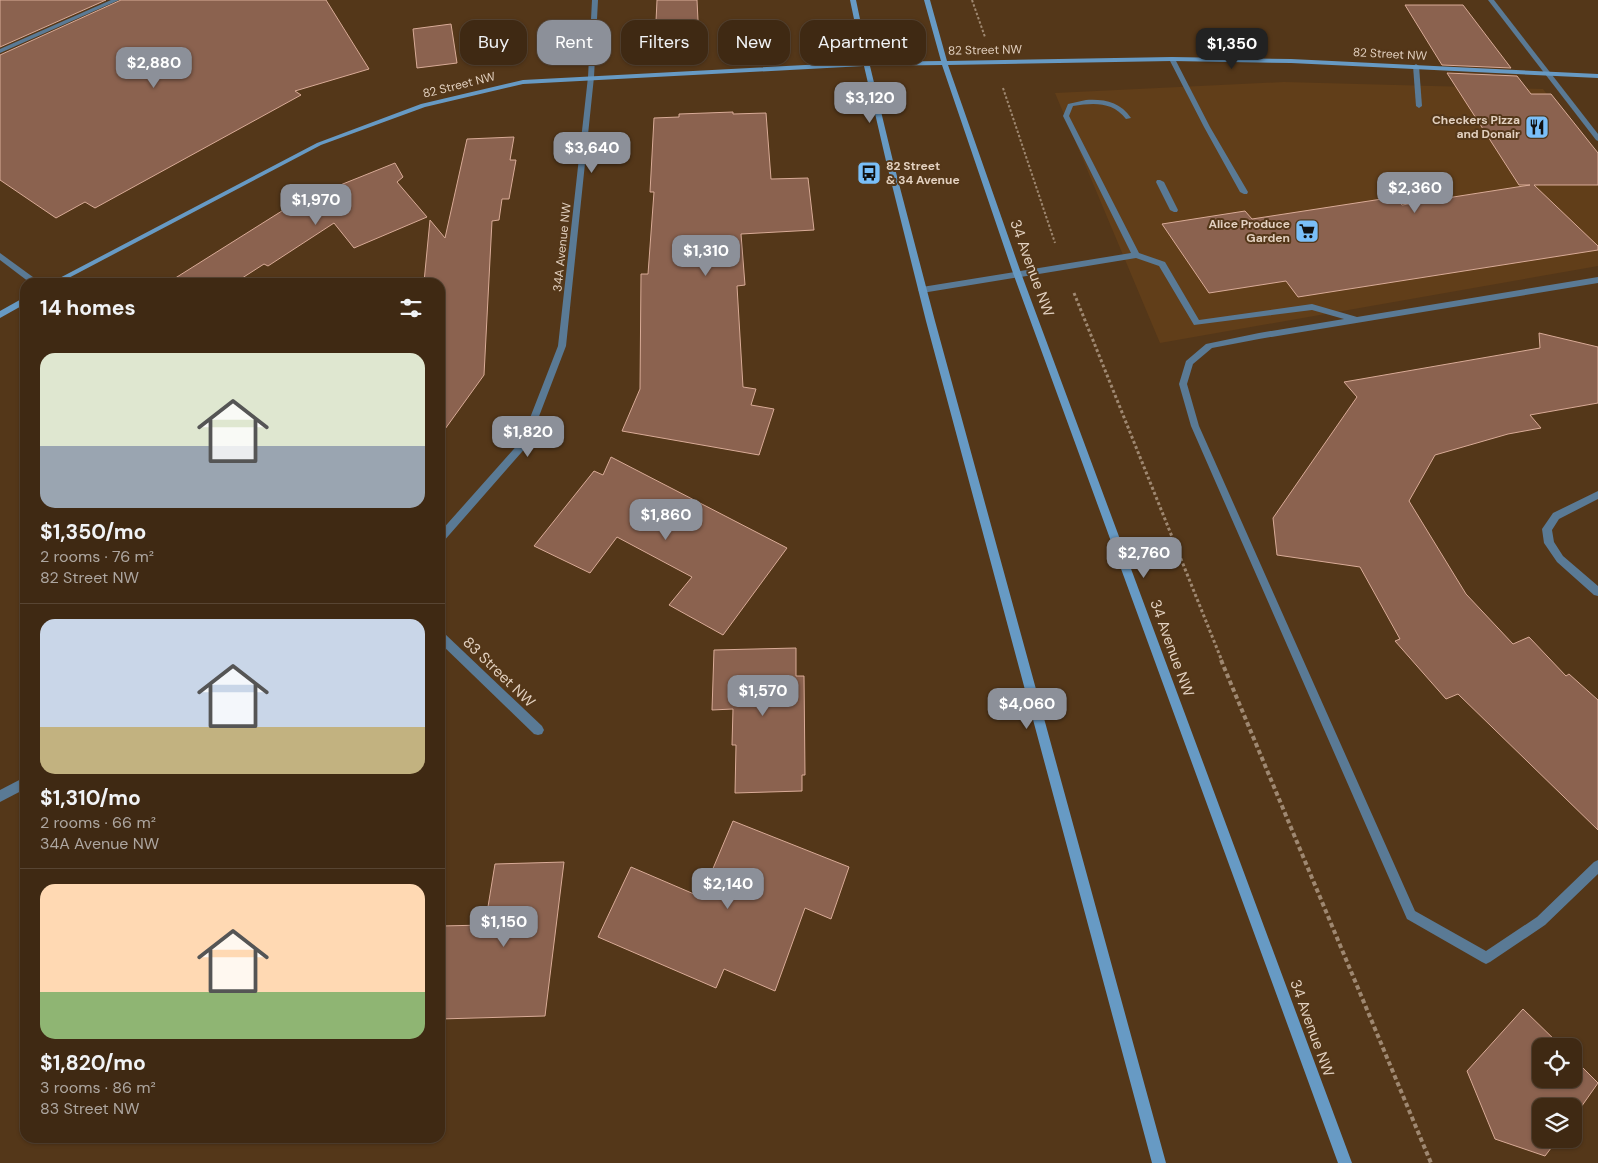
<!DOCTYPE html>
<meta charset="utf-8">
<style>
body{margin:0;font-family:"DM Sans",sans-serif;background:#46311c;color:#f1f3f6;height:100vh;display:flex;flex-direction:column;font-size:19px;white-space:nowrap}
*{box-sizing:border-box;margin:0}
p{font-size:16px;color:#ada6a0}
.icon{flex:none;width:28px;height:28px;fill:none;stroke:currentColor;stroke-width:2;stroke-linecap:round;stroke-linejoin:round}
.map{position:relative;flex:1;overflow:hidden}
.drawer{position:absolute;left:20px;top:278px;width:425px;height:865px;display:flex;flex-direction:column;background:#3f2913;border-radius:15px;box-shadow:0 1px 4px #0004,0 0 0 1px #584533}
.drawer>*{flex:none}
.hud{position:absolute;left:460px;top:20px;width:475px;height:45px;display:flex;gap:10px}
.buttons{position:absolute;left:1532px;top:1038px;display:grid;gap:10px}
.buttons a{display:grid;place-items:center;width:50px;height:50px;border-radius:10px;background:#3f2913;box-shadow:0 1px 4px #0004,0 0 0 1px #584533;font-size:25px}
.price{position:absolute;translate:-50% -42px;padding:0 11px;border-radius:10px;background:#8c9099;color:#fff;font-size:16px;line-height:32px;filter:drop-shadow(0 1px 2px #0008)}
.price::after{content:'';position:absolute;left:50%;top:30px;width:15px;height:11px;margin-left:-8px;background:inherit;clip-path:polygon(0 0,100% 0,50% 100%)}
.price.on{background:#222;color:#fff}
ul{padding:0;list-style:none}
li{display:grid;align-content:center;gap:10px;height:265px;padding:0 20px}
li+li{border-top:1px solid #584533}
li span{display:grid;place-items:center;height:155px;border-radius:15px;color:#555}
li>.icon{margin-inline-start:auto}
span .icon{width:90px;height:90px;fill:#fffc;stroke-width:1}
li b{font-size:21px}
h2{display:flex;justify-content:space-between;align-items:center;height:60px;padding:0 20px;font-size:21px}
.pill{padding:0 18px;border-radius:15px;background:#3f2913;box-shadow:0 1px 4px #0004,0 0 0 1px #584533;font-size:18px;line-height:45px}
.pill.on{background:#8c9099;color:#fff}
.map>svg:first-child{display:block}
.built{fill:#613e19}
.building{fill:#8b624f;stroke:#d9ab97}
.lines{fill:none;stroke-linecap:round;stroke-linejoin:round}
.path-far2{stroke:#9f8871;stroke-width:2;stroke-dasharray:2.5 2;stroke-linecap:butt}
.path-far1{stroke:#9f8871;stroke-width:3;stroke-dasharray:3 2.5;stroke-linecap:butt}
.path{stroke:#9f8871;stroke-width:4;stroke-dasharray:4.5 3;stroke-linecap:butt}
.lane{fill:#5a7a95;fill-rule:evenodd}
.street{fill:#5a7a95;fill-rule:evenodd}
.secondary{fill:#679ac4;fill-rule:evenodd}
.labels{text-anchor:middle;stroke-width:4;stroke-linejoin:round;paint-order:stroke}
.far-street-label{font-size:12px;fill:#e2d0bf;stroke:#543719}
.far-poi-label{font-size:12px;font-weight:bold;fill:#e2d0bf;stroke:#543719;text-anchor:end}
.street-label{font-size:15px;fill:#e2d0bf;stroke:#543719}
</style>
<div class="map">
<svg width="1598" height="1163" viewBox="0 0 1598 1163">
<rect width="100%" height="100%" fill="#543719"/>
<path class="built" d="M1284,82L1543,89L1598,163V266L1160,343L1055,93Z"/>
<g class="building">
<path d="M0,0H106L0,47Z"/>
<path d="M121,0H326L369,69L295,91L301,95L95,208L85,202L56,218L0,180V55Z"/>
<path d="M657,0H697L699,41L655,43Z"/>
<path d="M1405,5H1463L1511,68L1442,65Z"/>
<path d="M451,24L457,63L417,68L413,29Z"/>
<path d="M1447,73L1517,76L1531,94H1551L1598,153V185H1534L1598,246V250L1298,297L1286,281L1209,293L1162,224L1245,211L1252,219L1395,197L1402,205L1530,185H1519Z"/>
<path d="M733,112V114L766,113L771,179L808,178L814,230L741,234L745,285L737,286L743,387L756,389L751,405L774,409L759,455L622,431L640,389L641,274H648L654,192H650L654,118L679,117V114Z"/>
<path d="M514,137L510,160H516L509,199H502L499,220L492,221L484,375L440,436V282H424L430,220L445,238L467,139Z"/>
<path d="M395,163L403,177L397,182L427,217L354,248L334,223L268,266L264,264L236,282H169L293,204Z"/>
<path d="M1539,333L1598,347V403L1530,415L1541,428L1508,434L1435,455L1409,501L1466,594L1513,644L1529,637L1566,676L1569,674L1598,700V830L1458,694L1446,699L1395,641L1400,639L1360,567L1277,555L1273,518L1357,397L1344,382L1540,348Z"/>
<path d="M611,457L787,548L723,635L669,605L692,577L617,537L590,573L534,546L594,471L603,475Z"/>
<path d="M796,648V676H804L805,775H802V791L735,793L736,745H732L733,709L712,710L714,650Z"/>
<path d="M733,821L849,867L831,919L805,908L775,991L724,969L716,988L598,937L631,867L701,897Z"/>
<path d="M564,862L545,1016L440,1019V926L485,925L495,864Z"/>
<path d="M1523,1009L1561,1046H1541V1079H1574V1059L1598,1083L1574,1117V1106H1541V1139H1558L1545,1156L1495,1139L1467,1071Z"/>
</g>
<g class="lines">
<g class="path-far2">
<path d="M972,0L985,37"/>
<path d="M1003,88L1055,243"/>
</g>
<path class="path-far1" d="M1074,293L1222,661"/>
<path class="path" d="M1221,660L1431,1163"/>
<g class="lane">
<path d="M1488,0H1494L1598,134V141L1596,140Z"/>
<path d="M1170,58L1175,59L1210,127L1248,192L1247,194H1244L1240,192L1204,127L1169,59Z"/>
<path d="M1416,64L1419,66L1422,106L1419,108L1416,106L1413,66Z"/>
<path d="M1086,100C1105,99 1120,102 1131,118L1126,119C1112,101 1093,103 1073,106L1069,116L1139,253L1165,262L1199,320L1312,304L1357,317L1598,277V283L1259,339L1212,348L1193,364L1187,384L1199,426L1415,911L1486,951L1537,917L1594,862L1598,860V874L1545,925L1490,962L1486,964L1482,962L1407,919L1191,426L1179,384L1186,361L1206,344L1259,333L1344,319L1312,310L1194,325L1159,266L1136,258L922,293L918,290L922,287L1131,253L1063,116L1068,104Z"/>
<path d="M1157,180H1160L1164,182L1178,210L1177,212H1174L1170,210L1156,182Z"/>
</g>
<g class="street">
<path d="M111,0H119L0,53V49Z"/>
<path d="M592,0H598L594,77L566,346L528,445L443,542L440,543V532L521,441L558,346L588,77Z"/>
<path d="M0,253L37,280L38,282H29L0,260Z"/>
<path d="M1598,491V499L1559,519L1552,530L1554,542L1563,556L1598,586V596L1594,595L1557,562L1544,543L1542,529L1553,513Z"/>
<path d="M440,631L444,633L542,726L544,730L542,734L538,735L534,734L440,643Z"/>
<path d="M25,777V789L0,802V790Z"/>
</g>
<g class="secondary">
<path d="M850,0H856L869,62L941,61L924,0H930L947,61L1172,57L1291,59L1598,74V78L1291,63L1172,61L948,65L1021,273L1352,1163H1338L1013,273L942,65L870,66L893,161L935,321L1166,1163H1152L926,321L886,161L864,66L523,84L425,107L321,145L61,282H52L317,143L421,104L523,80L863,62Z"/>
<path d="M25,297V304L0,318V311Z"/>
</g>
</g>
<defs>
<g id="restaurant-square" transform="scale(1.25)"><rect x="-9" y="-9" width="18" height="18" rx="4" fill="#7abff8" stroke="#543719"/><path d="M-5-6h1v4h1v-4h1v4h1v-4h1v5L-1.5 .5V6h-2V.5L-5-1ZM5-6V6H3V1.5H1.5Q1.5-4 5-6Z" fill="#111"/></g>
<g id="bus-square" transform="scale(1.25)"><rect x="-9" y="-9" width="18" height="18" rx="4" fill="#7abff8" stroke="#543719"/><path d="M-5-6H5V4H4V6H2V4H-2V6H-4V4H-5ZM-3.5-4V0h7V-4ZM-3.5 1.2v1.5H-2V1.2ZM2 1.2v1.5H3.5V1.2Z" fill="#111"/></g>
<g id="supermarket-square" transform="scale(1.25)"><rect x="-9" y="-9" width="18" height="18" rx="4" fill="#7abff8" stroke="#543719"/><path d="M-6-5.5h2.5l.6 2H6L4.5 2H-2.5L-4.4-4H-6ZM-1.5 3.2a1.3 1.3 0 1 0 .1 0ZM3 3.2a1.3 1.3 0 1 0 .1 0Z" fill="#111"/></g>
</defs>
<g fill-rule="evenodd">
<use href="#restaurant-square" x="1537" y="127"/>
<use href="#bus-square" x="869" y="173"/>
<use href="#supermarket-square" x="1307" y="231"/>
</g>
<g class="labels">
<g class="far-street-label">
<text transform="translate(985 50) rotate(-1)" y="4">82 Street NW</text>
<text transform="translate(1390 54) rotate(3)" y="4">82 Street NW</text>
<text transform="translate(459 85) rotate(-14)" y="4">82 Street NW</text>
<text transform="translate(562 247) rotate(-84)" y="4">34A Avenue NW</text>
</g>
<g class="far-poi-label">
<text x="1520" y="124">Checkers Pizza<tspan x="1520" dy="14">and Donair</tspan></text>
<text x="886" y="170" text-anchor="start">82 Street<tspan x="886" dy="14">&amp; 34 Avenue</tspan></text>
<text x="1290" y="228">Alice Produce<tspan x="1290" dy="14">Garden</tspan></text>
</g>
<g class="street-label">
<text transform="translate(1032 268) rotate(70)" y="5">34 Avenue NW</text>
<text transform="translate(1172 648) rotate(70)" y="5">34 Avenue NW</text>
<text transform="translate(499 672) rotate(44)" y="5">83 Street NW</text>
<text transform="translate(1312 1028) rotate(70)" y="5">34 Avenue NW</text>
</g>
</g>
</svg>
<div class="buttons">
<a><svg class="icon" aria-label="locate" viewBox="0 0 24 24"><circle cx="12" cy="12" r="6"/><path d="M12 2v4M12 18v4M2 12h4M18 12h4"/></svg></a>
<a><svg class="icon" aria-label="layers" viewBox="0 0 24 24"><path d="M12 4l9 5-9 5-9-5zM3 14l9 5 9-5"/></svg></a>
</div>
<b class="price on" style="left:1232px;top:70px">$1,350</b>
<b class="price" style="left:154px;top:89px">$2,880</b>
<b class="price" style="left:870px;top:124px">$3,120</b>
<b class="price" style="left:592px;top:174px">$3,640</b>
<b class="price" style="left:1415px;top:214px">$2,360</b>
<b class="price" style="left:316px;top:226px">$1,970</b>
<b class="price" style="left:706px;top:277px">$1,310</b>
<b class="price" style="left:528px;top:458px">$1,820</b>
<b class="price" style="left:666px;top:541px">$1,860</b>
<b class="price" style="left:1144px;top:579px">$2,760</b>
<b class="price" style="left:763px;top:717px">$1,570</b>
<b class="price" style="left:1027px;top:730px">$4,060</b>
<b class="price" style="left:728px;top:910px">$2,140</b>
<b class="price" style="left:504px;top:948px">$1,150</b>
<div class="hud">
<a class="pill">Buy</a>
<a class="pill on">Rent</a>
<a class="pill">Filters</a>
<a class="pill">New</a>
<a class="pill">Apartment</a>
</div>
<section class="drawer">
<h2>14 homes<svg class="icon" aria-label="filters" viewBox="0 0 24 24"><path d="M4 7h16M4 17h16"/><circle cx="9" cy="7" r="2"/><circle cx="15" cy="17" r="2"/></svg></h2>
<ul>
<li><span style="background:linear-gradient(#dfe7d0 60%,#9aa5b1 0)"><svg class="icon" aria-label="home" viewBox="0 0 24 24"><path d="M3 11l9-7 9 7M6 9v11h12V9"/></svg></span><div><b>$1,350/mo</b><p>2 rooms · 76 m²</p><p>82 Street NW</p></div></li>
<li><span style="background:linear-gradient(#c9d6e8 70%,#c2b280 0)"><svg class="icon" aria-label="home" viewBox="0 0 24 24"><path d="M3 11l9-7 9 7M6 9v11h12V9"/></svg></span><div><b>$1,310/mo</b><p>2 rooms · 66 m²</p><p>34A Avenue NW</p></div></li>
<li><span style="background:linear-gradient(#ffd9b3 70%,#8fb573 0)"><svg class="icon" aria-label="home" viewBox="0 0 24 24"><path d="M3 11l9-7 9 7M6 9v11h12V9"/></svg></span><div><b>$1,820/mo</b><p>3 rooms · 86 m²</p><p>83 Street NW</p></div></li>
</ul>
</section>
</div>
